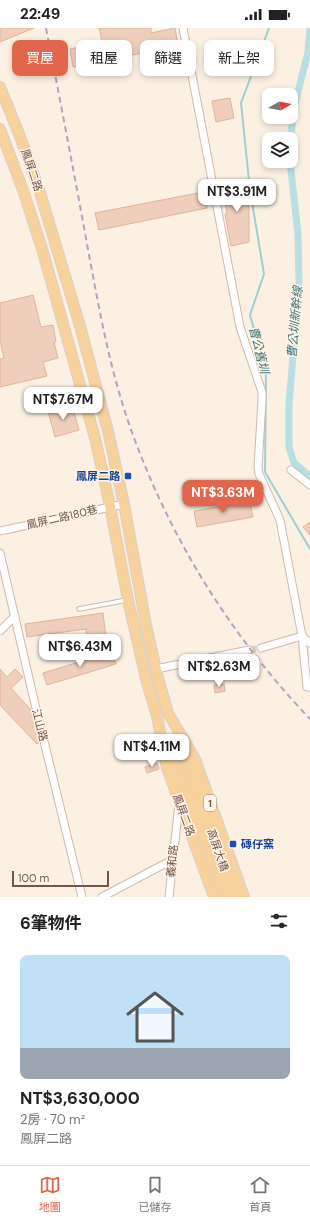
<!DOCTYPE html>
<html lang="zh-TW">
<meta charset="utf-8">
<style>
body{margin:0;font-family:"DM Sans","Noto Sans TC",sans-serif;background:#f6f6f6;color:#222;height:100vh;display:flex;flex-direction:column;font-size:15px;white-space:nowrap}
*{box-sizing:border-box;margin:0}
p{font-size:13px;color:#767676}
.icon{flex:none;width:22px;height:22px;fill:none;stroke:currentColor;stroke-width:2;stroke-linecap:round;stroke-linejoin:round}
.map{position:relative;height:869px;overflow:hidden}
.panel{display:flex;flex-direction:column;background:#fff;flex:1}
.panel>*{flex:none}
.hud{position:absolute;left:12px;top:12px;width:286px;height:36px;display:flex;gap:8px}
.needle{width:26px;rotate:81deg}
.fabs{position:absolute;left:262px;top:60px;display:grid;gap:8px}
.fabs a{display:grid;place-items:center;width:36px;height:36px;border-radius:8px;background:#fff;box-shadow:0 2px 6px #0003;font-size:20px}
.scale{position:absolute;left:12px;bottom:10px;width:97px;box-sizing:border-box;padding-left:4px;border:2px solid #72564a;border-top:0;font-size:11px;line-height:14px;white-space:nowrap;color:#72564a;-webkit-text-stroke:3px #fef5e8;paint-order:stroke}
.price{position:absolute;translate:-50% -34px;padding:0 9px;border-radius:8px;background:#fff;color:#222;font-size:13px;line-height:26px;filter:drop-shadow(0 1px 2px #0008)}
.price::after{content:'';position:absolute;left:50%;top:24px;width:12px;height:9px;margin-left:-6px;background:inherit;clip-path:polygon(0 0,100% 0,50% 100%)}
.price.selected{background:#e1664c;color:#fff}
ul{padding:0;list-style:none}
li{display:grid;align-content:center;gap:8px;height:212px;padding:0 20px}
li span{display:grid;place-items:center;height:124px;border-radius:8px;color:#555}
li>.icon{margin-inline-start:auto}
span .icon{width:72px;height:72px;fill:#fffc;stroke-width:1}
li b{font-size:17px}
h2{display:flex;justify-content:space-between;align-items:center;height:48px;padding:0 20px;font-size:17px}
.tag{padding:0 14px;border-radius:8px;background:#fff;box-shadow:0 2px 6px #0003;font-size:14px;line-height:36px}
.tag.selected{background:#e1664c;color:#fff}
.status{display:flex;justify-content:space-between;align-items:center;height:28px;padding:0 20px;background:#fff;direction:ltr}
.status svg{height:11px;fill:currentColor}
.tabs{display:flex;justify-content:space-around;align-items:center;height:56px;border-top:1px solid #e0e0e0;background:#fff;font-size:11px;color:#767676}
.tabs a{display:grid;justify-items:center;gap:2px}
.tabs .selected{color:#e1664c}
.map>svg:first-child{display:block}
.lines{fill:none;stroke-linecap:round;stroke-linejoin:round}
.stream{stroke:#9fcfd5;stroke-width:2}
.canal{stroke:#b8dfe4;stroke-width:7}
.building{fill:#efcebb;stroke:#e1b39c}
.street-tunnel{stroke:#d9cabc;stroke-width:7;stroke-dasharray:7 3.5;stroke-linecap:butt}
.lane-casing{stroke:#cebaad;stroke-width:5.5}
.street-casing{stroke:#cebaad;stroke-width:9}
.primary-casing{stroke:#d8d0cc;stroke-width:12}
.lane{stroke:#fff;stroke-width:3.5}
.street{stroke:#fff;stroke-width:7}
.primary{stroke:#f8d29d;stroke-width:10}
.rail{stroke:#b3a2c4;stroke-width:2;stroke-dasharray:6 4;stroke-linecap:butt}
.transit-dot{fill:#1a4fb4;stroke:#fef5e8;stroke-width:1.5}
.labels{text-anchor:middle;stroke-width:3;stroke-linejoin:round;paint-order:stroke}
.shield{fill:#fef5e8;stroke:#9c8679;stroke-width:1}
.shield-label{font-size:10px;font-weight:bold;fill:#72564a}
.street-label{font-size:11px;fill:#72564a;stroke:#fef5e8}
.transit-label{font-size:11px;font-weight:bold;fill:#164399;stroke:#fef5e8;text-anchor:end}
.water-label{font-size:12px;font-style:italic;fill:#42777e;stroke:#fef5e8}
</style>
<div class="status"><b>22:49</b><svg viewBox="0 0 49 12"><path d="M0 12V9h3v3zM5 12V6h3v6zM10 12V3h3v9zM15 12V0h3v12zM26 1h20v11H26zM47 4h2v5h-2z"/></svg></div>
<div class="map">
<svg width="310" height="869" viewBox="0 0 310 869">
<rect width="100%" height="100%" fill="#fbf0e2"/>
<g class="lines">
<path class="stream" d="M269,0L241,75L250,162L264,246L250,287L266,343L265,444L310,521"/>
<g class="canal">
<path d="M291,111L293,84L308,24L310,0"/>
<path d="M290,133L298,207L299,256L289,376V419L294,435L310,448"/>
</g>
</g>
<g class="building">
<path d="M0,0H34L0,14Z"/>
<path d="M99,0H151V5L175,0L178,18L73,39L70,21L102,14Z"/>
<path d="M230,70L234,90L216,94L212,73Z"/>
<path d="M244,153L249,181V214L231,218L225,186L227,185L222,157Z"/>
<path d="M203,164L207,180L99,202L95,185Z"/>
<path d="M33,267L41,299L53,297L56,314H54L58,330L43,334L47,348L0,359V331L4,330L0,313V275Z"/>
<path d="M72,377L79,402L55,409L48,383Z"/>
<path d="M250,474L253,489L197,499L194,483Z"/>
<path d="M310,494V507L303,499Z"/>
<path d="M103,585L106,610L87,612L86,601L27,609L25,596Z"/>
<path d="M112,624L116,636L47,657L43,645Z"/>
<path d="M0,641L7,649L15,641L23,649L11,660L31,682L39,714L37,716L0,677Z"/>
<path d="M224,656L225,663L215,665L214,657Z"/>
<path d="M157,735L159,741L147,745L145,739Z"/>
</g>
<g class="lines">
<path class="street-tunnel" d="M249,622L261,620"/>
<g class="lane-casing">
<path id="lane" d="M79,581L127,572"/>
</g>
<g class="street-casing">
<g id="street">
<path d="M183,0L240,299L262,364V372L258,439L259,446L280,492L302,608L310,615"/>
<path d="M291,442L310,457"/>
<path d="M0,503L124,476"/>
<path d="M0,525L34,672L82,869"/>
<path d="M0,603L15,588"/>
<path d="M261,620L302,608L307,659"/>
<path d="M156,641L249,622"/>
<path d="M102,869L172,832"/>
<path d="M169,869L179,776"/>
</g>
</g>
<g class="primary-casing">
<g id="primary">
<path d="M0,59L19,106L39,161L80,298L108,403L124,476L146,597L158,650L168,685L195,731L244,869"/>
<path d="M0,101L24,165L43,224L95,410L110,478L128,572L146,651L157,688L167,740L214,869"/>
<path d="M177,709L234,869"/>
<path d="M166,712L203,808L225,869"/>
</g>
</g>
<use href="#lane" class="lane"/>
<use href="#street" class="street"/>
<use href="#primary" class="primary"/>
<path class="rail" d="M46,0C60,72 74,144 87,216C99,280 110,345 133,407C172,514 232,609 310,691"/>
</g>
<g class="transit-dot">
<rect x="124" y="444" width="8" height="8" rx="2"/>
<rect x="229" y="812" width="8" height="8" rx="2"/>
</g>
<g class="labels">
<rect class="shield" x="204" y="767" width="12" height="16" rx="3"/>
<g class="shield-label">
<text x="210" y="779">1</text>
</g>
<g class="street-label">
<text transform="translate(32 142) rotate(71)" y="4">鳳屏二路</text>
<text transform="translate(62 489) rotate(-13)" y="4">鳳屏二路180巷</text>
<text transform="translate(40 697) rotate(76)" y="4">江山路</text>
<text transform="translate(184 787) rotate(70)" y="4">鳳屏二路</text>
<text transform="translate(218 822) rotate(71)" y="4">高屏大橋</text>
<text transform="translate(172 833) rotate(-84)" y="4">義和路</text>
</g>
<g class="transit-label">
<text x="120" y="452">鳳屏二路</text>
<text x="241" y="820" text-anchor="start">磚仔窯</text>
</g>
<g class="water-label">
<text transform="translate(295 294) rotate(-85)" y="4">曹公圳新幹線</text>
<text transform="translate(259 322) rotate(76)" y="4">曹公舊圳</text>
</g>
</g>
</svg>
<div class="fabs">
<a><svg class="needle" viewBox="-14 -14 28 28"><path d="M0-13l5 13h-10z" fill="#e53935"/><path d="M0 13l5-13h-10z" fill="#767676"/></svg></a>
<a><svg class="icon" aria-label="layers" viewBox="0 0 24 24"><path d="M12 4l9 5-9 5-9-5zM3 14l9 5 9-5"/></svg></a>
</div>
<div class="scale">100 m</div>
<b class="price" style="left:237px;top:185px">NT$3.91M</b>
<b class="price" style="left:63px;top:393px">NT$7.67M</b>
<b class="price selected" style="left:223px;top:486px">NT$3.63M</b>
<b class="price" style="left:80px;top:640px">NT$6.43M</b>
<b class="price" style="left:219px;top:660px">NT$2.63M</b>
<b class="price" style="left:152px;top:740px">NT$4.11M</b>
<div class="hud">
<a class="tag selected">買屋</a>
<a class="tag">租屋</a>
<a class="tag">篩選</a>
<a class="tag">新上架</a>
</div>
</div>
<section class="panel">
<h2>6筆物件<svg class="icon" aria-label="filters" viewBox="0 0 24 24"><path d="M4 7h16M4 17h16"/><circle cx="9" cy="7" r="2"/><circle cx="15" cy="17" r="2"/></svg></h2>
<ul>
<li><span style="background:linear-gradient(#bfe0f5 75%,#9aa5b1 0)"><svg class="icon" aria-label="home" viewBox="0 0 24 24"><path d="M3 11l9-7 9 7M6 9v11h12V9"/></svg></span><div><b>NT$3,630,000</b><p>2房 · 70 m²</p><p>鳳屏二路</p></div></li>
</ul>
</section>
<nav class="tabs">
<a class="selected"><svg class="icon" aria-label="map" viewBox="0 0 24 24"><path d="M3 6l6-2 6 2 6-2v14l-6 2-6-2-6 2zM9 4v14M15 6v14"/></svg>地圖</a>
<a><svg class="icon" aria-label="saved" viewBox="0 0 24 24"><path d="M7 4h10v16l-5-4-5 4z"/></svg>已儲存</a>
<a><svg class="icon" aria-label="home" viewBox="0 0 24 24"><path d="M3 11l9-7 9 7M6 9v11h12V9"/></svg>首頁</a>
</nav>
